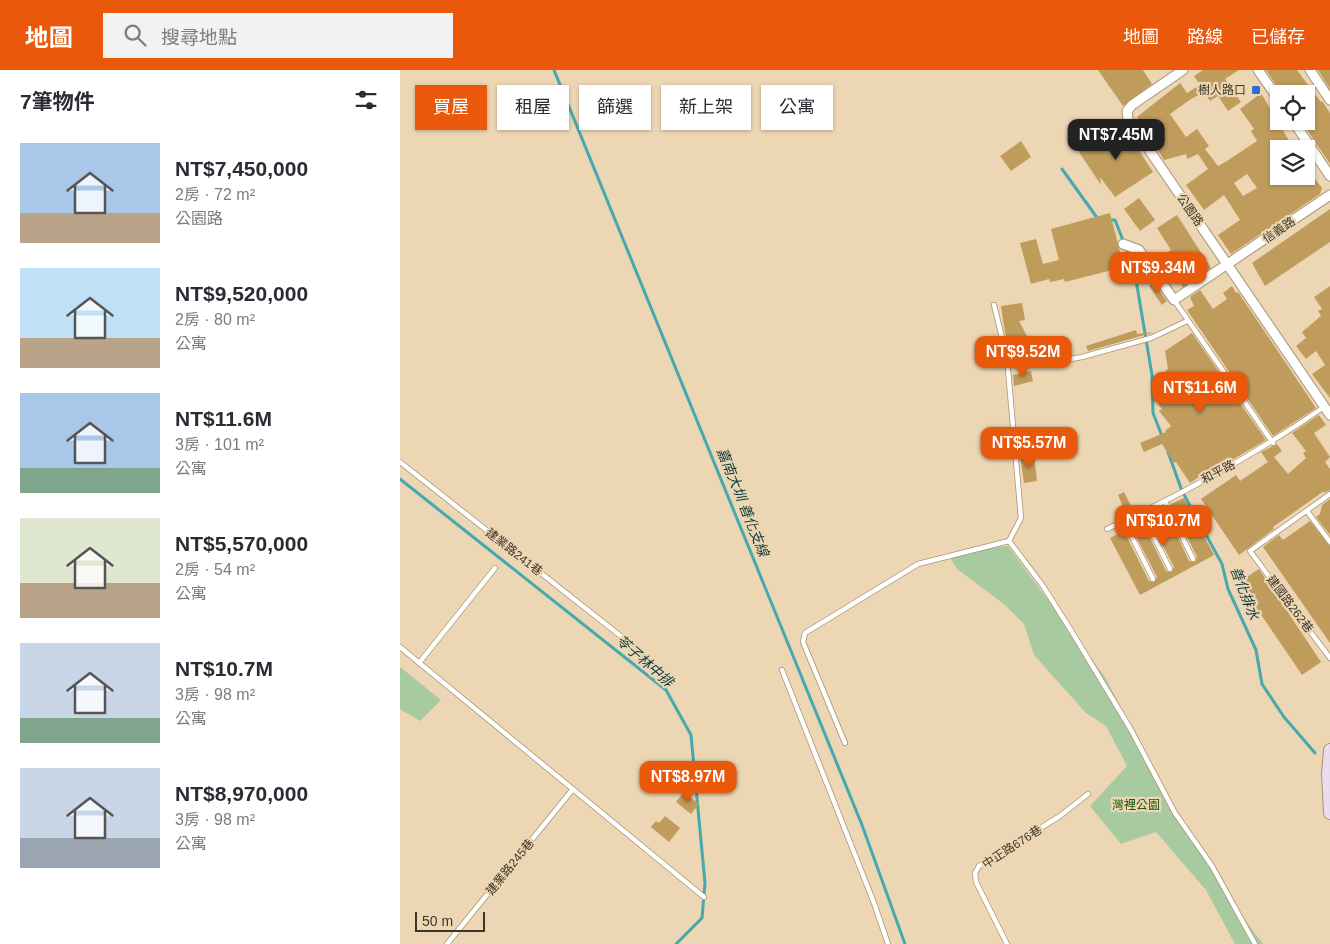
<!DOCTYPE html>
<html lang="zh-TW">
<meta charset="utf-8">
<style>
body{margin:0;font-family:Helvetica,"Noto Sans TC",sans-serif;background:#f2f2f3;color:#2b2b33;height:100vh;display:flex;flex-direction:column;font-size:19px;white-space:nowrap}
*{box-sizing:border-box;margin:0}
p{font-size:16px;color:#7c7c81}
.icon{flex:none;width:28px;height:28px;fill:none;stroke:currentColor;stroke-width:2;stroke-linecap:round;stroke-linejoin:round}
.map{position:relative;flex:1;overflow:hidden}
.drawer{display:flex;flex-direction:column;background:#fff;width:400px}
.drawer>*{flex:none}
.banner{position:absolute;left:15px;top:15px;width:475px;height:45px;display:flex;gap:10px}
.controls{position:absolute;left:870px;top:15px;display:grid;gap:10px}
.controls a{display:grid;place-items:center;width:45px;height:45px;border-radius:0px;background:#fff;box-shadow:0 1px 4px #0004;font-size:25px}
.scale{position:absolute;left:15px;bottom:12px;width:70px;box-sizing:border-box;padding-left:5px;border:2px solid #3e3628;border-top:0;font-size:14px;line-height:18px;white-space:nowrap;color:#3e3628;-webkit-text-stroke:4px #ecd6b3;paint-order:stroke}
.price{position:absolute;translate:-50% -42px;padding:0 11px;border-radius:10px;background:#ea580c;color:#fff;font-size:16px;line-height:32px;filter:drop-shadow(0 1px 2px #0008)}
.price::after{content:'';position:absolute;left:50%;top:30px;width:15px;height:11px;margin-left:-8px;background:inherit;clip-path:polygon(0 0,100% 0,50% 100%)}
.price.active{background:#222;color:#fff}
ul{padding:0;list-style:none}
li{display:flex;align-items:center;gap:15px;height:125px;padding:0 20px}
li span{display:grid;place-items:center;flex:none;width:140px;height:100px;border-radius:0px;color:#555}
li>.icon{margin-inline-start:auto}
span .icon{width:60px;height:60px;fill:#fffc;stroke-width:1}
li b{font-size:21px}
h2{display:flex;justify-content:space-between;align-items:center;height:60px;padding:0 20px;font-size:21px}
.tag{padding:0 18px;border-radius:0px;background:#fff;box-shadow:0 1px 4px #0004;font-size:18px;line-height:45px}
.tag.active{background:#ea580c;color:#fff}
header{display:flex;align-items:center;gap:30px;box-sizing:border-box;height:70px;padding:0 25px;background:#ea580c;color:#fff}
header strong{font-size:24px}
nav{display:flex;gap:28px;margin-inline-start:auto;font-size:18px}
.search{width:350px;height:45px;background:#f2f2f3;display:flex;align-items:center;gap:12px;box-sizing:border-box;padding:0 18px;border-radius:0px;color:#7c7c81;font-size:19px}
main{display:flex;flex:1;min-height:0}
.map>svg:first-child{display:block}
.green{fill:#a8caa0}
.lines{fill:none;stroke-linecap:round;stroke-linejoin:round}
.stream{stroke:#45a9ae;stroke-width:3}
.building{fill:#c09c5c;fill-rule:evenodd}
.lane-casing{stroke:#a89473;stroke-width:6}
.street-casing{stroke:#a89473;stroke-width:11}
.secondary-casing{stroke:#a89473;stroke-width:14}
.lane{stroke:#fff;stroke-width:4.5}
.street{stroke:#fff;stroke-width:9}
.secondary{stroke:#ebdbee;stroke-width:12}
.poi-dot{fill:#2b6dda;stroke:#ecd6b3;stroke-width:2}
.labels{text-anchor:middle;stroke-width:4.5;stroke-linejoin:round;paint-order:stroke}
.poi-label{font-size:12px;fill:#3e3628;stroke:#ecd6b3;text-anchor:end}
.street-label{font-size:12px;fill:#3e3628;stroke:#ecd6b3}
.park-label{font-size:12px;fill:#1b5709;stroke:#ecd6b3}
.water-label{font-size:14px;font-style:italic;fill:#0c3b3e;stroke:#ecd6b3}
</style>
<header>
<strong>地圖</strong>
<div class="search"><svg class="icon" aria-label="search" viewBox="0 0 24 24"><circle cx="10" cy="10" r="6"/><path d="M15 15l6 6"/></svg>搜尋地點</div>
<nav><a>地圖</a><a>路線</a><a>已儲存</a></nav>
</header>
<main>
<section class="drawer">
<h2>7筆物件<svg class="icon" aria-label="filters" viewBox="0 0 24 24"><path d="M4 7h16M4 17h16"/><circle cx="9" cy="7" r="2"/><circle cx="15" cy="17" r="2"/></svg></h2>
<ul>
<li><span style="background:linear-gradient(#a9c7e8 70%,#b9a48a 0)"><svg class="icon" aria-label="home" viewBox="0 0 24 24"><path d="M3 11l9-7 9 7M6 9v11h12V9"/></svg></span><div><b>NT$7,450,000</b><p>2房 · 72 m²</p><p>公園路</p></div></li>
<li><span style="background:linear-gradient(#bfe0f5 70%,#b9a48a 0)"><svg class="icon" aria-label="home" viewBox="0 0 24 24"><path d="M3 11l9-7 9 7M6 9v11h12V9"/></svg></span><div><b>NT$9,520,000</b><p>2房 · 80 m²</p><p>公寓</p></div></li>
<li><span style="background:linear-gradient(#a9c7e8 75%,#7fa58c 0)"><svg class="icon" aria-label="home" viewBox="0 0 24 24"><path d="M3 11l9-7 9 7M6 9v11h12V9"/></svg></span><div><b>NT$11.6M</b><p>3房 · 101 m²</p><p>公寓</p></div></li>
<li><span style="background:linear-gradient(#dfe7d0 65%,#b9a48a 0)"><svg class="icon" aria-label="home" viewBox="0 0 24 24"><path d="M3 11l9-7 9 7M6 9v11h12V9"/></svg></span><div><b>NT$5,570,000</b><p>2房 · 54 m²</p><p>公寓</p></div></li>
<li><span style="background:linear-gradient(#c9d6e8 75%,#7fa58c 0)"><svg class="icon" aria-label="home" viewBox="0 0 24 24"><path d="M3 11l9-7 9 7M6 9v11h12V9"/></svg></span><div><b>NT$10.7M</b><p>3房 · 98 m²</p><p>公寓</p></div></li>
<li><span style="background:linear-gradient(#c9d6e8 70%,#9aa5b1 0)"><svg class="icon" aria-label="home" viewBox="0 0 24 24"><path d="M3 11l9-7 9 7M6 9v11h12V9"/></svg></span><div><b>NT$8,970,000</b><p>3房 · 98 m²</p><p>公寓</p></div></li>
</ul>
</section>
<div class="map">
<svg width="930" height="874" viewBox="0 0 930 874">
<rect width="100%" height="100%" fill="#ecd6b3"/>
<g class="green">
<path d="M608,476L705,607L760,714L836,838L863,874H835L806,820L756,762L721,774L690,736L727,696L706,656L686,643L634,585L624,554L605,535L557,499L548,484Z"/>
<path d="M0,597L41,630L20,651L0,639Z"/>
</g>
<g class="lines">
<g class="stream">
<path d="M154,0L462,755L505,874"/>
<path d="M662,99L698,149"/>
<path d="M709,150H715L734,198L752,305L753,343L762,366"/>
<path d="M768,382L782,421L822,494L828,519L856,580L862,614L884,647L915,683"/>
<path d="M0,409L266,620L291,665L305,813L302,848L276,874"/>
</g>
</g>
<g class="building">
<path d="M698,0H743L752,14L723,36Z"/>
<path d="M803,0H839L825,9L841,32L828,41L818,26L810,31L804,22L791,29L770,44L786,67L797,59L809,76L805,79L818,96L827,91L857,71L851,61L854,59L840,39L861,23L894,79H879V106H906V97L922,118L920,124L831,184L818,165L840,150L824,125L804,140L786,115L808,99L798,84L787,89L786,84L764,90L737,47L780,13L787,23L800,15L794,6ZM847,104L857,118L843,126L834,113Z"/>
<path d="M866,0H897L921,32L922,31L930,43V94L901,51H906V24H882Z"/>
<path d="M918,0H930V19Z"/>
<path d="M722,54L753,102L715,127L700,107L701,115L679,82Z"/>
<path d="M621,71L631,87L611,101L600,86Z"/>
<path d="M739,128L755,150L740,161L724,139Z"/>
<path d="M930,139V172L865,216L852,193Z"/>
<path d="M710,143L724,197L665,212L664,209L650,212L649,209L631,214L620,173L636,169L643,194L659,190L651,159Z"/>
<path d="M777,145L811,198L783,217L762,186L771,180L757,158Z"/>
<path d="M754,213L767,231L762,235L749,216Z"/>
<path d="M832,216L836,223L838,222L916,338L873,366L787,240L794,236L790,227L800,220L813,239L827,229L823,223Z"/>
<path d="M930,216V328L912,304L925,295L916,281L906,289L896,276L906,268L902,262L921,246L918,241L922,239L914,227Z"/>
<path d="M622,233L625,250L619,251L630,272L613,280L605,263L601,236Z"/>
<path d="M736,260L737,264L755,262L688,281L686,276Z"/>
<path d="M792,263L826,312L817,318L828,332L835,326L866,370L832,390L829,387L790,413L776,392L774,393L762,374L744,382L740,373L766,362L765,361L771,356L759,341L762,339L758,334L761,331L757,326L761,322L759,319V307L768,299L765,281Z"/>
<path d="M631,301L633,311L614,316L613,305Z"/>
<path d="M919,345L926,355L914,363L930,387L925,392L930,399V420L924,423V421L873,457L874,459L839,485L801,429L836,405L840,411L868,392L861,382L877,374L882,381L874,387L888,404L906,388L903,383L906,381L892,363Z"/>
<path d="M634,385L637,411L624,413L620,386Z"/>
<path d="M724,422L731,436L724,439L718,425Z"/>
<path d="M784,428L814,485L740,525L710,468L724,461L749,511L755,512L757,507L731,457L742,451L766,501L772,502L774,497L749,448L765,439L789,491L795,492L797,487L771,434Z"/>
<path d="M930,429V465L916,447L920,444L922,435Z"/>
<path d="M910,451L930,476V573L863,477L879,465L883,470Z"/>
<path d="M859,499L921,592L902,605L839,512Z"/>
<path d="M284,722L299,734L291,744L276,732Z"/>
<path d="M265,746L280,758L269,772L251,757L256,751L259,753Z"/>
</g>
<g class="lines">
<g class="lane-casing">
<g id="lane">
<path d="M774,230L873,373"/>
<path d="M594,235L607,288L621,448L609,471"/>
<path d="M631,284L649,293L682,287L751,268L787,251"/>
<path d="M0,392L227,571"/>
<path d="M930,424L850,481L930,588"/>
<path d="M765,431L793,489"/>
<path d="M907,441L930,472"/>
<path d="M742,443L770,499"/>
<path d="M724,451L753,509"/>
<path d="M707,459C783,424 856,384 924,337"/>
<path d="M0,577L304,827"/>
<path d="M19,593L95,498"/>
<path d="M382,600L474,833L488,874"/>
<path d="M445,673L403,572L405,563L518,494L609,471L643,516L672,562L730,658L775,743L812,796L855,874"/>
<path d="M47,874L173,719"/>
<path d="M607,874L576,812L575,803L579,796L660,746L688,724"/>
</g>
</g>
<g class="street-casing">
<g id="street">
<path d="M783,0L732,35L727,41L728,49L930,345"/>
<path d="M858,0L879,30"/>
<path d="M910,0L930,30"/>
<path d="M893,51L930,106"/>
<path d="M723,174L739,180L774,230L930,125"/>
</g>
</g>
<g class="secondary-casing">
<path id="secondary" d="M930,680L928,704L930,743"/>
</g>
<use href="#lane" class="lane"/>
<use href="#street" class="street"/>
<use href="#secondary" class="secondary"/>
</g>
<rect class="poi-dot" x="851" y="15" width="10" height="10" rx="2.5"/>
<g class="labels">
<g class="poi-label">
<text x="846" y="24">樹人路口</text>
</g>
<g class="street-label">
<text transform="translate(790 140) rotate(55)" y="4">公園路</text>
<text transform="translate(879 160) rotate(-34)" y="4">信義路</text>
<text transform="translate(818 402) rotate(-28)" y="4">和平路</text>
<text transform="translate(114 482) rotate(38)" y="4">建業路241巷</text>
<text transform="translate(890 534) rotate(53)" y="4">建國路262巷</text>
<text transform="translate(612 777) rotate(-33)" y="4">中正路676巷</text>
<text transform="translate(110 797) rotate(-51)" y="4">建業路245巷</text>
</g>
<g class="park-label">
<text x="736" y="739">灣裡公園</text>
</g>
<g class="water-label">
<text transform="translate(343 432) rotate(68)" y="5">嘉南大圳 善化支線</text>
<text transform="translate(845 523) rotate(69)" y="5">善化排水</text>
<text transform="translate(245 591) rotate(41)" y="5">苓子林中排</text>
</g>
</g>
</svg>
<div class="controls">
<a><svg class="icon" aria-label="locate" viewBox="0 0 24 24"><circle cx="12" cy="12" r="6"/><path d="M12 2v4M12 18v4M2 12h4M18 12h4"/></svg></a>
<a><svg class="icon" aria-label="layers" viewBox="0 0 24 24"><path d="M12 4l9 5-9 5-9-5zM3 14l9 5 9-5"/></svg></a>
</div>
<div class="scale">50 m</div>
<b class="price active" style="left:716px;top:91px">NT$7.45M</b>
<b class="price" style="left:758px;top:224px">NT$9.34M</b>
<b class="price" style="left:623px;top:308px">NT$9.52M</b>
<b class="price" style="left:800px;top:344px">NT$11.6M</b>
<b class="price" style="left:629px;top:399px">NT$5.57M</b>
<b class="price" style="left:763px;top:477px">NT$10.7M</b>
<b class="price" style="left:288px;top:733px">NT$8.97M</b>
<div class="banner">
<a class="tag active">買屋</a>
<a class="tag">租屋</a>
<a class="tag">篩選</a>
<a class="tag">新上架</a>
<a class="tag">公寓</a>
</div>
</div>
</main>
